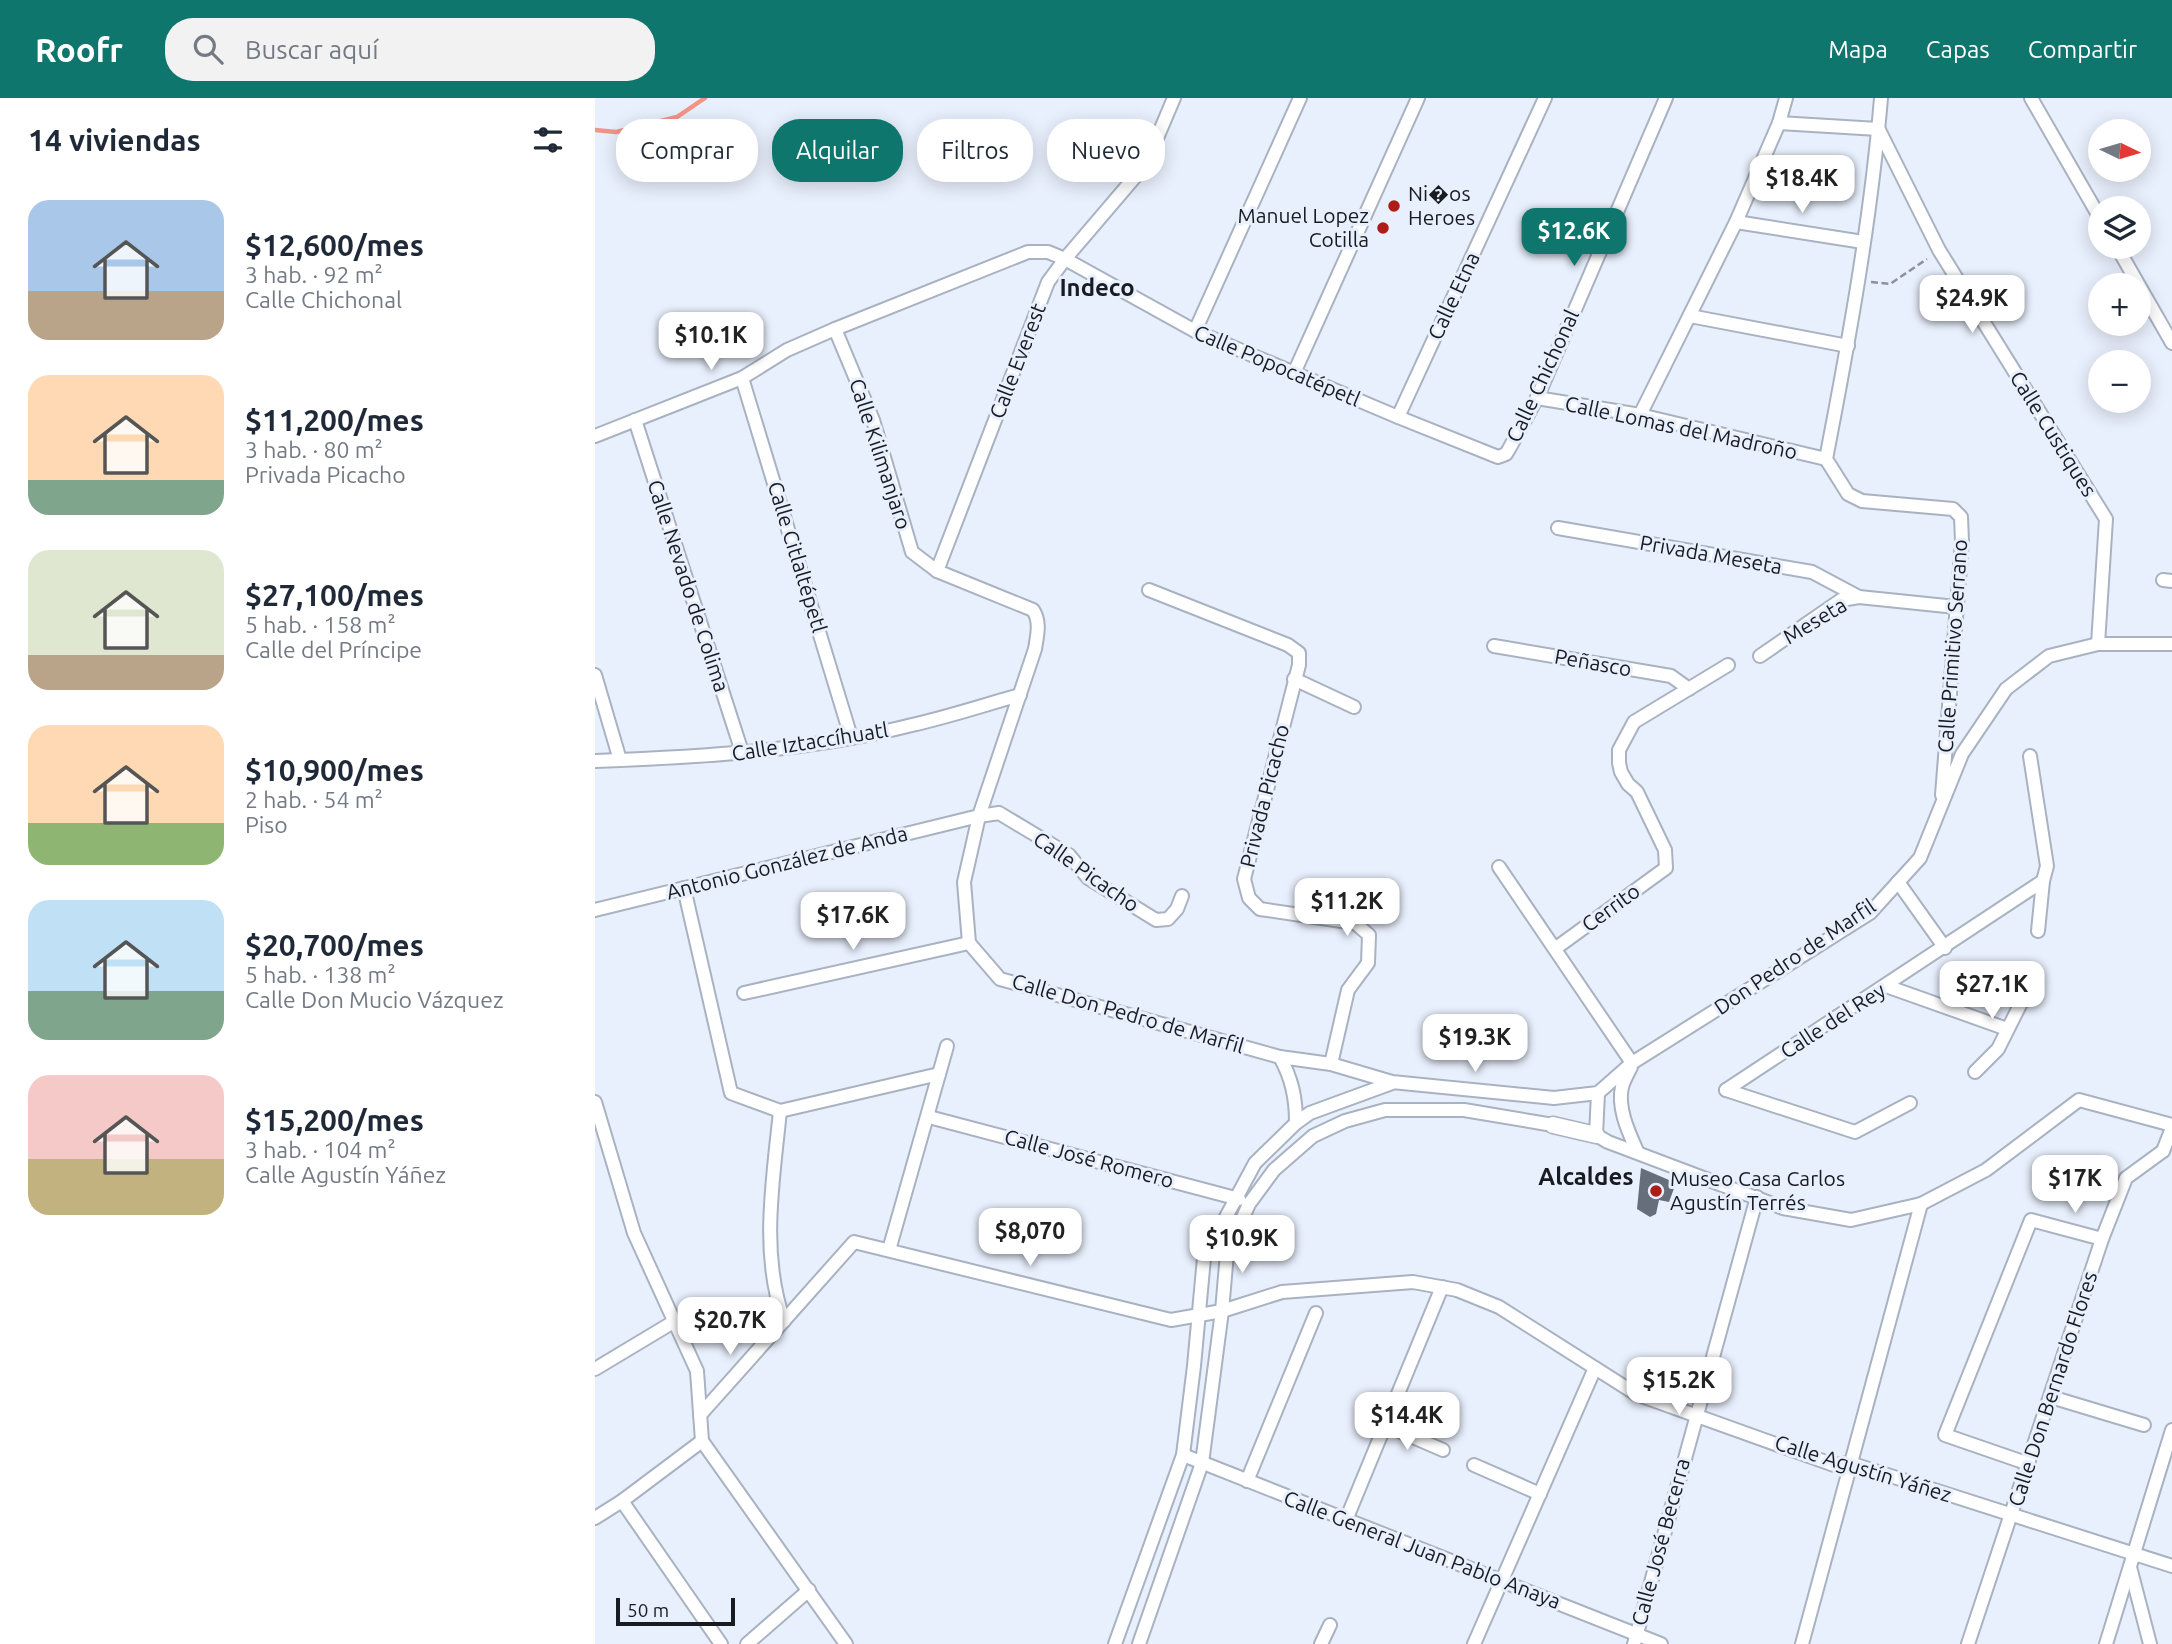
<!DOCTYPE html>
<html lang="es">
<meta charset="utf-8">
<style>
body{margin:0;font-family:Ubuntu,sans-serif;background:#f2f2f3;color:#1f2937;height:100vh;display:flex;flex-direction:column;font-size:26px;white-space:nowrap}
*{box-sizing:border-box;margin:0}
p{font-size:23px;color:#747a83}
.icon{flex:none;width:38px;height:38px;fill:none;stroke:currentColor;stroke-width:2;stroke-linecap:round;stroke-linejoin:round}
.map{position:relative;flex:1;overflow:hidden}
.drawer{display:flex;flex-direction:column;background:#fff;width:595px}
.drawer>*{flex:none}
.top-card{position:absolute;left:21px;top:21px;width:665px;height:63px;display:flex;gap:14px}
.needle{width:46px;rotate:95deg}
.buttons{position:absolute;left:1493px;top:21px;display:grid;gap:14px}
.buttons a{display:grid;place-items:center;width:63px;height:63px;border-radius:50%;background:#fff;box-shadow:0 4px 18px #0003;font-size:35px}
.scale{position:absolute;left:21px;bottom:18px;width:119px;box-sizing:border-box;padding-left:7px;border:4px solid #181b21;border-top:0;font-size:19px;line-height:24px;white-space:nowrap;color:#181b21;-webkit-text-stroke:5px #e9f0fd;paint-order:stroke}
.price{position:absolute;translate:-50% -60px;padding:0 16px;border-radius:14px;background:#fff;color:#222;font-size:23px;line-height:46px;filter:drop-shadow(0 2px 4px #0008)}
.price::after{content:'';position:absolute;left:50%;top:42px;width:21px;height:16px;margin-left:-10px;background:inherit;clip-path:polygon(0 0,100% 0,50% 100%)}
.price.on{background:#0f766e;color:#fff}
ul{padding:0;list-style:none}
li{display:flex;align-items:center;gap:21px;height:175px;padding:0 28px}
li span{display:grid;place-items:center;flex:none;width:196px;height:140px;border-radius:21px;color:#555}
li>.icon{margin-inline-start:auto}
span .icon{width:84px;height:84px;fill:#fffc;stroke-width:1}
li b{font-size:30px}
h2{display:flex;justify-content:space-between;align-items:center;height:84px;padding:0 28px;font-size:30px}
.tag{padding:0 24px;border-radius:28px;background:#fff;box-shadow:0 4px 18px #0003;font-size:24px;line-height:63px}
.tag.on{background:#0f766e;color:#fff}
header{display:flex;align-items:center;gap:42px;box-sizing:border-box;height:98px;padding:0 35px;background:#0f766e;color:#fff}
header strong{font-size:33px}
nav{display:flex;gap:38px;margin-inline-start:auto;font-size:24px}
.search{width:490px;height:63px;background:#f2f2f3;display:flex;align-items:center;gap:18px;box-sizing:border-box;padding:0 24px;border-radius:28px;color:#747a83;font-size:26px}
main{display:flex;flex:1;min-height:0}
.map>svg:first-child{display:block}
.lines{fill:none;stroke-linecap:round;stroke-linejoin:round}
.stream{stroke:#f59486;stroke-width:4.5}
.building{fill:#666e7c}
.minor-casing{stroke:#a9b2c1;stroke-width:16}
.tertiary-casing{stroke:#a9b2c1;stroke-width:19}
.path{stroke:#8c919b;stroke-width:2.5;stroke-dasharray:7 3.5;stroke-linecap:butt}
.minor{stroke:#fff;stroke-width:12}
.tertiary{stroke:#fff;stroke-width:16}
.poi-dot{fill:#ad1c15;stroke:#e9f0fd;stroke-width:2.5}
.labels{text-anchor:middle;stroke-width:6;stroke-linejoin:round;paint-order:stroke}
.poi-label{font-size:21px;fill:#181b21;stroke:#e9f0fd;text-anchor:start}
.street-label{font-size:21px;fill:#181b21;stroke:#e9f0fd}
.quarter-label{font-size:24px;font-weight:bold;fill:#181b21;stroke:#e9f0fd}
</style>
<header>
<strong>Roofr</strong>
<div class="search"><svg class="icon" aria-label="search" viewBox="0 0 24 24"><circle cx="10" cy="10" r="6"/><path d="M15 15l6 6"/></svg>Buscar aquí</div>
<nav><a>Mapa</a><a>Capas</a><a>Compartir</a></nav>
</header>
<main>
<section class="drawer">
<h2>14 viviendas<svg class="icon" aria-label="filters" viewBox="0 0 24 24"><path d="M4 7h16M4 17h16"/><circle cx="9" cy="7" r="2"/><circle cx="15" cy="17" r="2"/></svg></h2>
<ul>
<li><span style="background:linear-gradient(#a9c7e8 65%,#b9a48a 0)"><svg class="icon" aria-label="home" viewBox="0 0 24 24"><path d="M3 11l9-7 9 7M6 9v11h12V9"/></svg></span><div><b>$12,600/mes</b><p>3 hab. · 92 m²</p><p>Calle Chichonal</p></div></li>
<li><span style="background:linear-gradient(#ffd9b3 75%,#7fa58c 0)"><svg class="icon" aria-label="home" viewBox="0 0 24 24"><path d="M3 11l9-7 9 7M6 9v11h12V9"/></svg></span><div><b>$11,200/mes</b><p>3 hab. · 80 m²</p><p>Privada Picacho</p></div></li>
<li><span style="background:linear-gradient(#dfe7d0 75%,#b9a48a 0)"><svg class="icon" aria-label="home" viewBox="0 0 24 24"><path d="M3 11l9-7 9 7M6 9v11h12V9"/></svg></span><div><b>$27,100/mes</b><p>5 hab. · 158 m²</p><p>Calle del Príncipe</p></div></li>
<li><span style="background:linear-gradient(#ffd9b3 70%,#8fb573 0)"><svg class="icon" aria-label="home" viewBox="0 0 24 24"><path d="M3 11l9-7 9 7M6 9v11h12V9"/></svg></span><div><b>$10,900/mes</b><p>2 hab. · 54 m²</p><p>Piso</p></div></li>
<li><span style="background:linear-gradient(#bfe0f5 65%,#7fa58c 0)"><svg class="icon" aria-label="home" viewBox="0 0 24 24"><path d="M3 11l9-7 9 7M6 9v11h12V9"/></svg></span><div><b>$20,700/mes</b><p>5 hab. · 138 m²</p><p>Calle Don Mucio Vázquez</p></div></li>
<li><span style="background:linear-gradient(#f6c9c9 60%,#c2b280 0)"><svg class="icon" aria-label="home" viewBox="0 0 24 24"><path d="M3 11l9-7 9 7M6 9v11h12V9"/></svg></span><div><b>$15,200/mes</b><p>3 hab. · 104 m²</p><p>Calle Agustín Yáñez</p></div></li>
</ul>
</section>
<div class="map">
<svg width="1577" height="1546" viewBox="0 0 1577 1546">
<rect width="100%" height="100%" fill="#e9f0fd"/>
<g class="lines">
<path class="stream" d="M0,32L21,34L82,19L110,0"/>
</g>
<path class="building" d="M1046,1070L1081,1085L1074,1104L1064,1102L1061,1116L1055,1119L1042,1111Z"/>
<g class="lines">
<g class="minor-casing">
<g id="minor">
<path d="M1286,0C1276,121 1254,242 1231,361L1253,396L1267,403L1358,411L1366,419L1367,443L1347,697"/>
<path d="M1436,0L1505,120"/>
<path d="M1184,25L1283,31"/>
<path d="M1284,32L1344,152L1511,421L1503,546"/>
<path d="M1141,124L1268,144"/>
<path d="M1522,149L1577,245"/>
<path d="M1095,218L1253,248"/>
<path d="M240,231L278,322L317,454L342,473L438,512C446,524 442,538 440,551L384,718L369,784L374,845L405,881L685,959L736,966L797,984L959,1000L1003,995L1037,965L1275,815L1325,760L1367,656L1411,591L1454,558L1503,546H1577"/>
<path d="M600,233L705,0"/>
<path d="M699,275L823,0"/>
<path d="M147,280L256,639"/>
<path d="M942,300L1045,317L1231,361"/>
<path d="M1045,317L1141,124L1184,25L1191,0"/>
<path d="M803,319L950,0"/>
<path d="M40,322L147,654"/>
<path d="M0,338L147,280L192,252L240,231L433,154H453L470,161L600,233L803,319L903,359L911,356L914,351L942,300L1071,0"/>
<path d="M963,430L1217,474L1264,499"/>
<path d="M342,473L453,184L470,161L551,66L579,0"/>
<path d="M1568,482L1577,483"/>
<path d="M554,492L693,547L704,555V567L649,781L654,800L665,811L760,825L774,837L773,865L753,892L736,966"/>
<path d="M899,548L1076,578L1094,591"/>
<path d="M1165,558L1246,502L1264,499L1361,509"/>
<path d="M0,577L25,662"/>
<path d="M699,581L759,609"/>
<path d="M1435,658L1452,768L1448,783L1443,833"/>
<path d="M0,663C106,659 214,653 317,627C353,619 389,607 425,597"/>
<path d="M904,769L1037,965"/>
<path d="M1303,784L1350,850"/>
<path d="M89,790L136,995L185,1013"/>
<path d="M0,812L384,718L404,715L474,757L493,780L561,822L573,821L582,811L587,798"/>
<path d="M961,850L1071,770L1070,752L1042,694L1033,686L1026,674L1024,665V652L1039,624L1133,567"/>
<path d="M1291,888L1412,931"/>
<path d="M149,895L374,845"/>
<path d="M685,959C697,981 701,1000 701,1025"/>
<path d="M1036,969C1033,975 1029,982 1027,989C1022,1010 1034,1035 1042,1053"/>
<path d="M1380,974L1403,951L1435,887"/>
<path d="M1131,992L1448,783"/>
<path d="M1131,992L1260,1034L1315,1005"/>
<path d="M1003,995L1001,1037L1013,1044L1188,1110L1256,1122L1326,1106L1391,1072L1484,1002L1577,1027"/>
<path d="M0,1004L39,1135L102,1273L107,1343L251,1546"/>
<path d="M185,1013C178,1083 165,1155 189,1223"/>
<path d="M185,1013L344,976"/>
<path d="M334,1019L644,1101"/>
<path d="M1568,1053L1577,1030"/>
<path d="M294,1152L352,948"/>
<path d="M0,1271L80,1223"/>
<path d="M1456,1299L1549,1327"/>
<path d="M105,1317L259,1144L576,1222L627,1213L687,1194L818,1184L862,1192L904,1209L1041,1296L1239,1367L1255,1365L1577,1468"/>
<path d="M790,1327L848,1352"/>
<path d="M588,1357L1066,1546"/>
<path d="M1434,1366L1350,1337L1436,1122L1507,1141"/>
<path d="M879,1367L945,1396"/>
<path d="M652,1383L721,1215"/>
<path d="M27,1403L126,1546"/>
<path d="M0,1420L27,1403L107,1343"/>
<path d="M751,1422L847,1189"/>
<path d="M1535,1469L1555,1546"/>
<path d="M152,1546L214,1492"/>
<path d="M520,1546L588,1357L599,1268L609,1160L660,1065L701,1025L715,1015L797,985"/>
<path d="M544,1546L607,1365L627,1213L632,1155L654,1106L679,1072L718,1038L750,1023L790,1012H869L958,1027"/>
<path d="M726,1546L735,1527"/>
<path d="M879,1546L1000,1270"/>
<path d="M1039,1546L1162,1099"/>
<path d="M1207,1546L1326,1106"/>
<path d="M1373,1546L1507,1141L1531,1080L1568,1053"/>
<path d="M1511,1546L1577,1332"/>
</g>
</g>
<g class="tertiary-casing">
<path id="tertiary" d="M958,1027L1001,1037"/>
</g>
<path class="path" d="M1276,184L1295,186L1332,161"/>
<use href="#minor" class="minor"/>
<use href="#tertiary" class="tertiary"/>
</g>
<g class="poi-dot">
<circle cx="799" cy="108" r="7"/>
<circle cx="788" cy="130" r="7"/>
<circle cx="1061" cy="1093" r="7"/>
</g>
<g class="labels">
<g class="poi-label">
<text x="813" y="103">Ni�os<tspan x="813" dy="24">Heroes</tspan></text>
<text x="774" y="125" text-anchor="end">Manuel Lopez<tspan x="774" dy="24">Cotilla</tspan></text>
<text x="1075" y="1088">Museo Casa Carlos<tspan x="1075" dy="24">Agustín Terrés</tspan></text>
</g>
<g class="street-label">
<text transform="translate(859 198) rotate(-65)" y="7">Calle Etna</text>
<text transform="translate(423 263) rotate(-69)" y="7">Calle Everest</text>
<text transform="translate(682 268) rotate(23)" y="7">Calle Popocatépetl</text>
<text transform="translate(948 278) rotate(-65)" y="7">Calle Chichonal</text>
<text transform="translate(1086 330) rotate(12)" y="7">Calle Lomas del Madroño</text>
<text transform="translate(1458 336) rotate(58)" y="7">Calle Custiques</text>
<text transform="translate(285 356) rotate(72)" y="7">Calle Kilimanjaro</text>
<text transform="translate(1116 457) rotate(10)" y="7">Privada Meseta</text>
<text transform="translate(202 459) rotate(73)" y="7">Calle Citlaltépetl</text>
<text transform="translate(93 488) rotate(72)" y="7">Calle Nevado de Colima</text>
<text transform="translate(1220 523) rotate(-31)" y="7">Meseta</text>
<text transform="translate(1358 548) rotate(-86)" y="7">Calle Primitivo Serrano</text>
<text transform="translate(998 565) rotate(10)" y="7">Peñasco</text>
<text transform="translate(215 644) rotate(-9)" y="7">Calle Iztaccíhuatl</text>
<text transform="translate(670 698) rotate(-76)" y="7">Privada Picacho</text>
<text transform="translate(192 765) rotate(-14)" y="7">Antonio González de Anda</text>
<text transform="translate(491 774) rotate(35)" y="7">Calle Picacho</text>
<text transform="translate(1016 810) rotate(-36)" y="7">Cerrito</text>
<text transform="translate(1200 859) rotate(-34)" y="7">Don Pedro de Marfil</text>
<text transform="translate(533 916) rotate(16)" y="7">Calle Don Pedro de Marfil</text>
<text transform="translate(1238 923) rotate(-33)" y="7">Calle del Rey</text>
<text transform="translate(494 1061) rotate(15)" y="7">Calle José Romero</text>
<text transform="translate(1458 1291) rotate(-72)" y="7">Calle Don Bernardo Flores</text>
<text transform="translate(1268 1371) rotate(17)" y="7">Calle Agustín Yáñez</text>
<text transform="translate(1066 1444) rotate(-75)" y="7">Calle José Becerra</text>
<text transform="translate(827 1452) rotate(21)" y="7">Calle General Juan Pablo Anaya</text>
</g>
<g class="quarter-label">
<text x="502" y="198">Indeco</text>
<text x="991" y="1087">Alcaldes</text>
</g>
</g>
</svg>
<div class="buttons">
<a><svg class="needle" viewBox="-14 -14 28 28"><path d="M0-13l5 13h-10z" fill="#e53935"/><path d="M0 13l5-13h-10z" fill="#747a83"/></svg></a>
<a><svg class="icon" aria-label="layers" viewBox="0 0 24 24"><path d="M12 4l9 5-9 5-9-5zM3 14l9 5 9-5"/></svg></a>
<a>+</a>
<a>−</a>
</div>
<div class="scale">50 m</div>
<b class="price" style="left:1207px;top:117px">$18.4K</b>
<b class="price on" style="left:979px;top:170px">$12.6K</b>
<b class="price" style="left:1377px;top:237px">$24.9K</b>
<b class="price" style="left:116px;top:274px">$10.1K</b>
<b class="price" style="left:752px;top:840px">$11.2K</b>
<b class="price" style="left:258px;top:854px">$17.6K</b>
<b class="price" style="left:1397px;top:923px">$27.1K</b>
<b class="price" style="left:880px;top:976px">$19.3K</b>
<b class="price" style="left:1480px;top:1117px">$17K</b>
<b class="price" style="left:435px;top:1170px">$8,070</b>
<b class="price" style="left:647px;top:1177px">$10.9K</b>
<b class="price" style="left:135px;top:1259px">$20.7K</b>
<b class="price" style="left:1084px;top:1319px">$15.2K</b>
<b class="price" style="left:812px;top:1354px">$14.4K</b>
<div class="top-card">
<a class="tag">Comprar</a>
<a class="tag on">Alquilar</a>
<a class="tag">Filtros</a>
<a class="tag">Nuevo</a>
</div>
</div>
</main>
